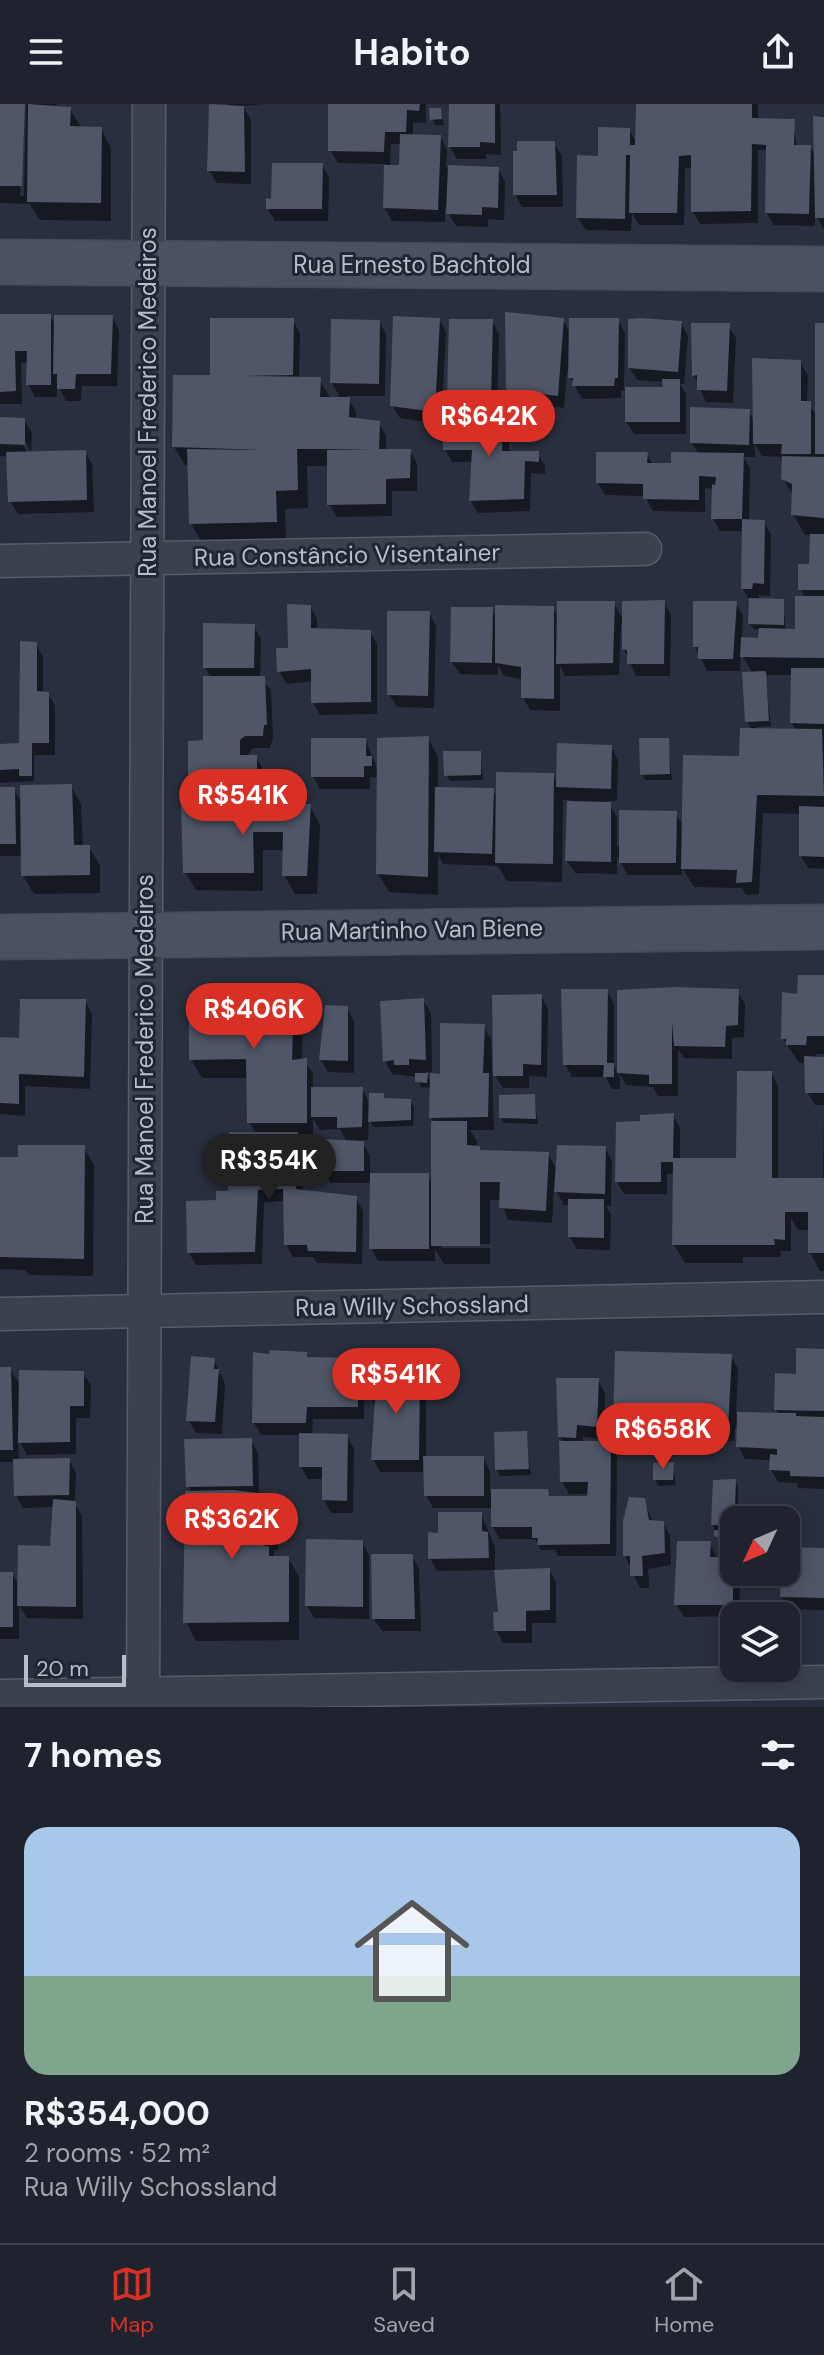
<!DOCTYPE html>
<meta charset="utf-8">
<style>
body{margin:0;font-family:"DM Sans",sans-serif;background:#262b36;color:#f1f3f6;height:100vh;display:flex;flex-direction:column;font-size:30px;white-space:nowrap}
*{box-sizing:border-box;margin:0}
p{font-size:26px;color:#a1a4aa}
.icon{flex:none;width:44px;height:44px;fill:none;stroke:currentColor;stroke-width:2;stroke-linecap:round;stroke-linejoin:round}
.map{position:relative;height:1603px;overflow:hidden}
.side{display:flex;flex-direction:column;background:#1e232e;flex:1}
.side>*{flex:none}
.needle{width:52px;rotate:226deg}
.controls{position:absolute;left:720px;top:1402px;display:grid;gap:16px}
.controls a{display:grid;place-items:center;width:80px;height:80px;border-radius:16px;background:#1e232e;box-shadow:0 4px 20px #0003,0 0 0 2px #3c404a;font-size:40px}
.scale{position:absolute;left:24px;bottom:20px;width:102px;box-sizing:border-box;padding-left:8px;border:4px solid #b8bdc9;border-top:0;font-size:22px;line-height:28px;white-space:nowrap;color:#b8bdc9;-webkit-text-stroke:6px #202734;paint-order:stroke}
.price{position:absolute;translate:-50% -68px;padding:0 18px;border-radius:28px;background:#d93025;color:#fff;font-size:26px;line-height:52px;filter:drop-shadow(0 2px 4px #0008)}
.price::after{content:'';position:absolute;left:50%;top:48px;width:24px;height:18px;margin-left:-12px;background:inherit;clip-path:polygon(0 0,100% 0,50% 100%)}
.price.current{background:#222;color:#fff}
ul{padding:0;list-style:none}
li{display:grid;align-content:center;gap:16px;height:424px;padding:0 24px}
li+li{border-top:2px solid #3c404a}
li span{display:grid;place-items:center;height:248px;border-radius:24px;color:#555}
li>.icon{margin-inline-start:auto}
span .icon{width:144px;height:144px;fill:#fffc;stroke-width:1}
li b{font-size:34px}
h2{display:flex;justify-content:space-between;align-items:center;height:96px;padding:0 24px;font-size:34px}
header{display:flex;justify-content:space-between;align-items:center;height:104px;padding:0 24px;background:#1e232e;font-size:36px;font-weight:700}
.menu{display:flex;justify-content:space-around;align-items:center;height:112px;border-top:2px solid #3c404a;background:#1e232e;font-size:22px;color:#a1a4aa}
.menu a{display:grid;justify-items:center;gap:4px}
.menu .current{color:#d93025}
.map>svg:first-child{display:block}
.shadow{fill:#0007;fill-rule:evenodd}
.building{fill:#4e5667}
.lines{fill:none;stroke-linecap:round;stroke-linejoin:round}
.street-casing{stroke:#565d69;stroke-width:35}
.secondary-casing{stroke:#454b58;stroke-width:47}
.street{stroke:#3b424e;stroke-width:32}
.secondary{stroke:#4a5161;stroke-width:44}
.labels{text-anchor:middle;stroke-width:6;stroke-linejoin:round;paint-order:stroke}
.street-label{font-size:24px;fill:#b8bdc9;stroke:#202734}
</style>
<header><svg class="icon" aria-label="menu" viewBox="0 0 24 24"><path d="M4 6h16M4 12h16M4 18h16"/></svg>Habito<svg class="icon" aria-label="share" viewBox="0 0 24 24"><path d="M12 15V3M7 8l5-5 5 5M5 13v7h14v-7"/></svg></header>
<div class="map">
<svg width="824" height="1603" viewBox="0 0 824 1603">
<rect width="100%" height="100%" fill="#282f3e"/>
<g class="shadow">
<path d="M0,0H22L20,92H24L26,0H56L59,5H70L82,25H101L111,44V117L40,116L30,100L0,99Z"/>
<path d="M227,0H264L243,2L251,16V80L217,79L209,66Z"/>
<path d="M330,0H426V19L413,18V32L440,33L447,45L446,63L498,65L505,78L504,116L488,115V123L456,122L445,103V118L392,117L385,104L386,60L338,59L330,46ZM391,40H402L401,63H390Z"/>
<path d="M451,0H500L501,51L486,50V55H457L450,43Z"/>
<path d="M638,0H758V16L793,17L797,43H810L816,54L815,14L824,12V125L815,110V122L774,121L767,109L768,46H758V119L700,120L693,108V64H685L684,121H639L632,109L631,127L586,126L578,114L600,54L629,26L637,39Z"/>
<path d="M440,6L444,21H436L432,15Z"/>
<path d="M554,39L562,52L563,103H522L515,90Z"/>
<path d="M322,61L329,74L328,117H275L268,105L273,97Z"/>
<path d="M0,212H50L56,223L112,213L119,226L117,282H82L81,297H66L57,280V293H35L28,280V259H21L22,300H0Z"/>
<path d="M439,215L446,228L441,320L400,314L392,301Z"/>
<path d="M292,216L300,229L299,275H319L331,295H341L332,279L379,218L386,230L385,292H347L356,308V316L379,319L386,332V347H410L417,360V387H392V412L337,413L329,400V362H307L308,404L285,405L286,436L201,438L191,419L190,361H185L174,343L213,273Z"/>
<path d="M563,216L571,230L618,216L625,229L624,285H665L664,278L637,276L630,264L681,219L688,232L684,280H680L686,290V330H634L626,317L627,287L621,286V294L582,295L567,267L564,304L515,298L508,286Z"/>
<path d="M492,217L499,230L497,308L457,307L449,294Z"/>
<path d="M728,221L736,234L733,299L706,298L694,271Z"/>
<path d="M824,221V765L808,764L801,752V710L763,709L759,790L746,791L742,784L694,783L682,764V771H628L617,752V770L575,769L567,757L570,696H563L562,778L507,777L498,762L443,760L438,751V791L389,788L378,770L379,674L370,673V685H320L313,672L365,636L379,668L428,634L438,653V685L493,686L498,695L553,671L558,680L611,643L618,656L617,697H608L617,713V743L675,709L684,723L741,654L752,626L747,617L753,570L741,549L740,567H707L695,543L736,499L743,512L742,535L760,537L761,526L754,525L750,520V497L743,485L744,427H720L713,414L714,385L705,384V408L653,407L645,392L605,391L598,379L647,350L653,361H673L699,351L692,339L748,307L755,318L800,258L808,271L807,299L817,311ZM755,340L762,352L784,353L783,375L794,393V412L805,431H812L811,462L800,485L805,494L797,527H786L783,497H758L759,491L770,492L771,430L764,418L749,417L750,364L743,353H755ZM765,571H793L792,619L796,627L757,626V623L771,622Z"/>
<path d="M0,315L24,316L32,329L31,348L22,331L18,333L28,349L85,348L92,360L94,408L18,410L10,397L9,353L0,352Z"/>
<path d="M502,316L509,328V349H537L545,362V370L531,369L530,407L478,409L471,397L473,358H452L445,345V317Z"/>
<path d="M664,498L671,511L670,572H636L624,545V519H621L619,571L565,572L560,562V607L530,606L523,593V575L504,572L498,561V571L460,570L452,558L491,505L497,514L553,504L559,515L614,499L624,518Z"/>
<path d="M310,502L317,515V527L370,528L377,540V610L320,611L313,598V577L287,580L279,567Z"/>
<path d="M429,509L436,522L434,604L397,603L389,590Z"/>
<path d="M254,522L261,535L260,574L271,586L273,633L270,644H253L246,653H256L263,666V703L310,702L320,721L317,790H295L284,771L285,746H263V787L196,786L185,768L195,704L190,695L205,638L211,574L205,563Z"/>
<path d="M36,540L43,553V589L48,590L55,602V651H34V677L0,679V642L21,641Z"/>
<path d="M668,636L672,676H645L642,671Z"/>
<path d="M480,649L483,676L450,677L446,671Z"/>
<path d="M71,682L81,700L83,743H89L100,762V789L34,790L23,772V752H0V685H14L22,700Z"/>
<path d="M824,873V950H816V954L824,955V1001H815L807,988L806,959H799L783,934L799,892Z"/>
<path d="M607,887L614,900V962L619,972V888L737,887L745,900L744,933L732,934V955L684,954L678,945V992H658L653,983L626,981L620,970V985H612L606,973H572L565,960Z"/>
<path d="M541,892L548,905L547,973L529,972V984H503L495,971Z"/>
<path d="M293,895L303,913L302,956L313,969V985H362L370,1000L383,991L385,996L410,997L414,1003L413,1022L373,1023L369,1014L368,1036H361L370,1052V1071H428L433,1080L435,1019L431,1013L432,984L421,983L417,973L392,970L385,957L423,896L431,909L432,971L442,972L483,922L491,935L494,1026H470L477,1037L476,1046L548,1050L558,1067L605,1044L612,1057L611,1102H606L611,1110L610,1146L577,1145L570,1133V1101H564L554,1083L552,1119L508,1116L501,1096H490V1140H441V1144H490V1160H444L435,1145V1157H378L371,1144V1079H331L323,1066L347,1038L340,1025L320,1026L313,1014V1031H297L304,1042L303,1087L356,1094L363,1107L362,1160L317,1159L313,1153H293L286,1140L285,1097L264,1098L262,1160L196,1161L189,1149L218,1098L230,1089L256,1030L249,1018L248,974H202L191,955ZM425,968H432V979Z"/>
<path d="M85,897L92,910L90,985L25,982V1012L0,1010V935L21,936Z"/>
<path d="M347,904L354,917V969L328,968L321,956Z"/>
<path d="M771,969L778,982V1076H823L824,1009V1167H820L810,1148V1126H798L791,1114V1147H780L781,1153H743V1159H685L674,1141L675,1070H667V1090H624L617,1078L642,1019L673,1011L680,1024V1056H737Z"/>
<path d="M534,992L538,1020L504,1019L501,1013Z"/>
<path d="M83,1043L94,1061L93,1172L29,1171L25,1166L0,1165V1055H20Z"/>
<path d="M824,1247V1385L799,1384L796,1379L778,1378L771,1366L772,1356L745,1355L738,1342V1325L735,1324L734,1337L708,1336L701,1322H680V1333L623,1332L615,1319L731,1252L738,1265L736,1310L780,1312L776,1305L798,1272Z"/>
<path d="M306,1250L310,1255L357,1256L364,1269V1315H313L312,1332H347L354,1345L353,1409H331L324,1396V1375H308L301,1363V1331H261L254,1319Z"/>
<path d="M214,1256L225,1280L222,1330L196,1329L189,1317Z"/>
<path d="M0,1265H10L21,1283L83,1269L91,1281L90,1314H76V1350L27,1351L18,1335L19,1357L69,1356L76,1369L75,1400L82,1412L83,1515L27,1514L19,1501V1535H0V1470H12L20,1483L52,1444L54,1403L23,1404L16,1391L15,1358H0Z"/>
<path d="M419,1269L426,1282V1354H483L490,1367V1387H547L551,1394H589V1390H569L562,1377L564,1339L560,1333L598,1276L605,1289L604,1335L583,1333V1339H610L617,1352L616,1452H558L555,1446H541L535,1435H500L493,1423V1404H433L426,1391V1368H380L373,1355L377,1305L371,1294Z"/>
<path d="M526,1329L531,1371L500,1372L497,1366Z"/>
<path d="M251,1336L258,1349L259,1391L267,1392L278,1410V1446H274V1454H288L299,1473V1536L196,1537L186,1518L192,1389L188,1382Z"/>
<path d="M672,1360L676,1381L659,1382L655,1376Z"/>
<path d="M735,1377L738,1383V1416H734V1440L719,1438L713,1421Z"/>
<path d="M643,1396L653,1418L663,1419L670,1431L671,1461L648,1465L649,1484H640L625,1452Z"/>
<path d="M481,1410L495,1443V1466L437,1467L430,1454L440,1430Z"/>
<path d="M362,1438L369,1451V1515L314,1514L307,1502Z"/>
<path d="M710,1439L717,1455H732L734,1468H740L739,1512L684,1513L676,1500Z"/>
<path d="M786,1445H824V1506L790,1505L782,1493Z"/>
<path d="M412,1452L419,1465L421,1527H382L374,1515Z"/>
<path d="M549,1466L556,1478V1519H532V1539H503L496,1526L500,1510Z"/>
</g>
<g class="building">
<path d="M0,0H25L22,82H0Z"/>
<path d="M28,0L71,3L70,22L102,23L101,99L27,98Z"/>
<path d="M209,0L244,2L245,68L207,67Z"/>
<path d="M328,0H420L419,7L407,6L406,28H385L384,48L328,47Z"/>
<path d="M449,0H495V39L480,38V43H448Z"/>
<path d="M636,0H752V14L795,15L794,41H811L809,110L765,109L766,41L752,40L751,107L691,108V51L679,52L677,109H629L630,51H626L625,115L576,114L577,51L598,52V23L630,24V41H635Z"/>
<path d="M429,4H441L442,15L430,16Z"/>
<path d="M813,12L824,13V114H815Z"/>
<path d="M400,30L441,31L438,106L383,104L384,61H399Z"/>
<path d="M517,37H555L557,91H513V47H517Z"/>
<path d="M272,59H323L322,105H266V94L271,95Z"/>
<path d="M448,61L499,63L498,104L482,103V111L446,110Z"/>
<path d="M505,208L564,214L558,292L506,286Z"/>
<path d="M0,210H51V281H26L27,247H15L16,287L0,288Z"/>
<path d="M54,211H113L111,270H76L75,285H57V270H53Z"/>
<path d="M393,212L440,214L435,308L390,302Z"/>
<path d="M210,214H294L293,271L245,272L321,273L320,293H350L349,313L380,317L379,345H411L410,374L386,375V400L327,401V346L371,345H297L298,386L276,387L277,418L189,420L187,345L265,346L172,343L173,271H210Z"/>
<path d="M569,214H619L618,274H615L614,282H572L573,274H568Z"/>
<path d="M641,214L682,217L678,268L628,264V215Z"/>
<path d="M331,215L380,216L379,280L330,279Z"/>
<path d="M449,215H493L491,295H447Z"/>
<path d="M691,219H730L727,287L697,286V271L692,272Z"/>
<rect x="815" y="219" width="9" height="131"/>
<path d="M752,254L801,256V297H811V350H781L782,340H753Z"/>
<path d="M662,275H680V318H625V283H663Z"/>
<path d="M690,303L750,305L749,341L690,339Z"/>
<path d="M0,313L25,314V341L0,340Z"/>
<path d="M459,313L503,314L502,347H539V358L525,357L524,395L469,397L472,346H443V315L458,317Z"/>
<path d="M86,346L87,396L8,398L6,348Z"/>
<path d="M596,348H648L647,359H671V348L744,349L742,415L765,416L764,480L753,479L752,485H741L742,415H711L712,380L715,381L716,373L699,372V396L643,395V380L596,379Z"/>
<path d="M782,352L824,353V414L791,411L792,380L781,375Z"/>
<path d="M810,430H824V486H798V460H809Z"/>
<path d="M795,492H824V554L740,553L741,533L758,534L759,524L795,525Z"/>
<path d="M749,494L784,495V521L748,520Z"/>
<path d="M665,496L664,560H627V546L622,545V497Z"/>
<path d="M557,497H615L613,559L556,560Z"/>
<path d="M693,497H737L733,555H698V543H693Z"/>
<path d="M287,500L311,501V524L371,526V598L311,599V565L277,568L276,544H288Z"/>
<path d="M495,501L554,502V595L521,594V563L495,559Z"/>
<path d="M451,503H493L492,559L450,558Z"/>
<path d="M387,507H430L428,592L387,591Z"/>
<path d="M203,519L255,520L254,564H203Z"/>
<path d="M20,537L37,538V587L49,588V639H32V672H19V665L0,666V640L19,639Z"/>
<path d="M791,564H824V620L790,619Z"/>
<path d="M766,567L769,617L745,618L742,568Z"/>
<path d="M203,572H265L267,621H264L263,632H245L240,636V651H257V695H188V637L203,636Z"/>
<path d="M740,624L822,625L824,692L757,691L752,778L736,779L737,766L681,765L683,651L739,652Z"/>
<path d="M429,632L428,773L376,770L377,634Z"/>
<path d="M311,634H366V652H372V662H364V673H311Z"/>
<path d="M639,634H669L670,670L640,671Z"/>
<path d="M557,639L612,641L611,685L556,683Z"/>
<path d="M443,647H481V671L444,672Z"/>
<path d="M496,668L554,669L553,760L495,759Z"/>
<path d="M72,680L74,741H90V771L21,772L20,681Z"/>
<path d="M0,683H15L16,740H0Z"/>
<path d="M435,683L494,684L492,750L434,748Z"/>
<path d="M567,697L611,698V758L565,757Z"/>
<path d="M311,700L307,772H282L283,728H253L254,769H183L181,702Z"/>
<path d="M799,702L824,703V753L799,752Z"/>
<path d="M619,706L677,707L676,759H619Z"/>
<path d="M798,871H824V932H807L806,941H786V935H781L782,888L797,890Z"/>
<path d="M675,883L739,885L738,921L726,922L725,943L674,942L672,918V980H649V971L617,969V886Z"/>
<path d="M561,885H608L607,959H614V973H603L604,961H563Z"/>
<path d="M189,890L294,893L292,956L307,954V1019H247L246,955L189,956Z"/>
<path d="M542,890L541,961L523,960V972H493L492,891Z"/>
<path d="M424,894L426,956L409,955V961H394V956L383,958L380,897Z"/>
<path d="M20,895H86L84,973L19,970V1000L0,999V933L19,934Z"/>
<path d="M325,901L348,902V957L319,956Z"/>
<path d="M440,919L485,920L483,969H489L488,1013L429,1014L430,969L440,970Z"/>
<path d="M804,952L824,953V989H805Z"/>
<path d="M737,967H772V1074H824V1149H808V1108H785V1136L774,1135L775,1141H672L673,1058H661V1078H615L616,1018L640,1017V1011L674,1009L673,1054H736Z"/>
<path d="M415,969H428L427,979L415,978Z"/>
<path d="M311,983H363L362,1023L337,1024V1013H311Z"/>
<path d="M369,989H384V994L411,995V1016L368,1018Z"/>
<path d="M535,990L536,1015L499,1014V991Z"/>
<path d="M431,1017H467V1041L480,1042V1046L549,1048L546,1107L499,1104L500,1078H480V1142H431Z"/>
<path d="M229,1028H298L296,1085L357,1092L356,1148L308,1147L307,1141H284L283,1085L258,1086L255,1148L187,1149L186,1097L216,1096V1087H228Z"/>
<path d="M322,1035L364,1037V1067H321Z"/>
<path d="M18,1041H85L84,1155L0,1153V1053H18Z"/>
<path d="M557,1041L606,1042L605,1090L554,1088Z"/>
<path d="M370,1069H429V1145H369Z"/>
<path d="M568,1095H604V1134L568,1133Z"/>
<path d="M796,1244L824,1245V1307L774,1306L775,1269L796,1270Z"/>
<path d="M270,1246L307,1248V1253L358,1254V1303H307L306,1319H252L253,1248L269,1250Z"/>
<path d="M615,1247L732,1250L728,1325L699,1324V1309L674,1310V1321L613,1319Z"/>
<path d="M191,1252L215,1254L214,1265H219L215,1318L186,1317Z"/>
<path d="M0,1263H11L13,1346H0Z"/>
<path d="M19,1266L84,1267V1302H70V1338L18,1339Z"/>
<path d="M375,1266L420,1267L419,1356H371L375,1295H369V1286H375Z"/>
<path d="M556,1274H599L597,1323L577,1321L576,1334L558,1333Z"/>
<path d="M737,1308L796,1309V1312L824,1313V1373L790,1372V1367L769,1366L770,1350L777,1351V1345L736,1343Z"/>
<path d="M527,1327L529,1365L495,1366L494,1328Z"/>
<path d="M299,1329L348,1330L347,1397L322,1396V1363H299Z"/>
<path d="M252,1334L253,1382L186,1383L184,1335Z"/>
<path d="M559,1337H611L610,1440L537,1441L538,1434H532V1423H491V1385H548L549,1392H587L588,1378H560Z"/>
<path d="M423,1352H484V1392H424Z"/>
<path d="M70,1354L69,1391L14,1392L13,1355Z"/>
<path d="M674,1358L673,1376H653V1359Z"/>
<path d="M736,1375L734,1436H723L714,1432V1426L724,1427V1421H711L713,1376Z"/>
<path d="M233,1386L268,1390V1429L265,1428L264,1442H269V1452H289V1518L183,1519L185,1387Z"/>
<path d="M629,1393L645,1394L649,1416L664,1417L665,1449L642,1452L643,1472H630V1452H623V1417Z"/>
<path d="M53,1395L76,1397V1503L17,1502L18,1441L50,1442Z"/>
<path d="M438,1408H482V1427L488,1428L489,1454L428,1455V1428L438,1429Z"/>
<path d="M306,1435L363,1436V1503L305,1502Z"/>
<path d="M677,1437H711L710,1453H733V1501H674Z"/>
<path d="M786,1443L824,1444V1494L780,1493L781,1468H786Z"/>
<path d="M371,1450H413L415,1515H372Z"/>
<path d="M550,1464V1506L526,1507V1527H494L493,1508H498L494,1466Z"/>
<rect x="0" y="1468" width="13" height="55"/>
</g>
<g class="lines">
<g class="street-casing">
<g id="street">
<path d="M0,457L645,445"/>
<path d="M0,1210L824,1193"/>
<path d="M0,1592L824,1578"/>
<path d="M143,1603L149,0"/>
</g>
</g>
<g class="secondary-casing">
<g id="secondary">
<path d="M0,158L824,165"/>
<path d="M0,833L824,823"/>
</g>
</g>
<use href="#street" class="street"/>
<use href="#secondary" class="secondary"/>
</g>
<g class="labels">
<g class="street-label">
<text x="412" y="169">Rua Ernesto Bachtold</text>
<text transform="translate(148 298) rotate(-90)" y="8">Rua Manoel Frederico Medeiros</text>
<text transform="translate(347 451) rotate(-1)" y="8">Rua Constâncio Visentainer</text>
<text transform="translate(412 826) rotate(-1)" y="8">Rua Martinho Van Biene</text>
<text transform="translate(145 945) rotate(-90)" y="8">Rua Manoel Frederico Medeiros</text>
<text transform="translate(412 1202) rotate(-1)" y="8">Rua Willy Schossland</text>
</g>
</g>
</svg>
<div class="controls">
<a><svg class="needle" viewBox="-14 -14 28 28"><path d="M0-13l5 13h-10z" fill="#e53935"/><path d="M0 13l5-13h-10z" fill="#a1a4aa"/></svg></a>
<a><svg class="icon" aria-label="layers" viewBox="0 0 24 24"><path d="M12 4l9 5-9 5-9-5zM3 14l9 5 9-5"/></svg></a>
</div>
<div class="scale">20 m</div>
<b class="price" style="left:489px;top:354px">R$642K</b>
<b class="price" style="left:243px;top:733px">R$541K</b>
<b class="price" style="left:254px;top:947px">R$406K</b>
<b class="price current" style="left:269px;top:1098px">R$354K</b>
<b class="price" style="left:396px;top:1312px">R$541K</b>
<b class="price" style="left:663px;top:1367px">R$658K</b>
<b class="price" style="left:232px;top:1457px">R$362K</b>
</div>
<section class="side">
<h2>7 homes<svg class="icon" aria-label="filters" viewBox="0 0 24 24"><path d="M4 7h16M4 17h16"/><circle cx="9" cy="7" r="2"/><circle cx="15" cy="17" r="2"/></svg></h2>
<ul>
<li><span style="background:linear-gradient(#a9c7e8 60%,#7fa58c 0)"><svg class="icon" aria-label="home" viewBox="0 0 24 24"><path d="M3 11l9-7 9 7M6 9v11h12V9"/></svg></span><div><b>R$354,000</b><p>2 rooms · 52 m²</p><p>Rua Willy Schossland</p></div></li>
</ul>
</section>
<nav class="menu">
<a class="current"><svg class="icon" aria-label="map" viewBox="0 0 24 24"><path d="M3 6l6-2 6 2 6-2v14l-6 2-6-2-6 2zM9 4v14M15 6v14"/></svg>Map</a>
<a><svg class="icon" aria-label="saved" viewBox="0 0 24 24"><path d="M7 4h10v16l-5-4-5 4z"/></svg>Saved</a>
<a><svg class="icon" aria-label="home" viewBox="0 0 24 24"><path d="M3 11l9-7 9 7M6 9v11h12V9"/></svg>Home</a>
</nav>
